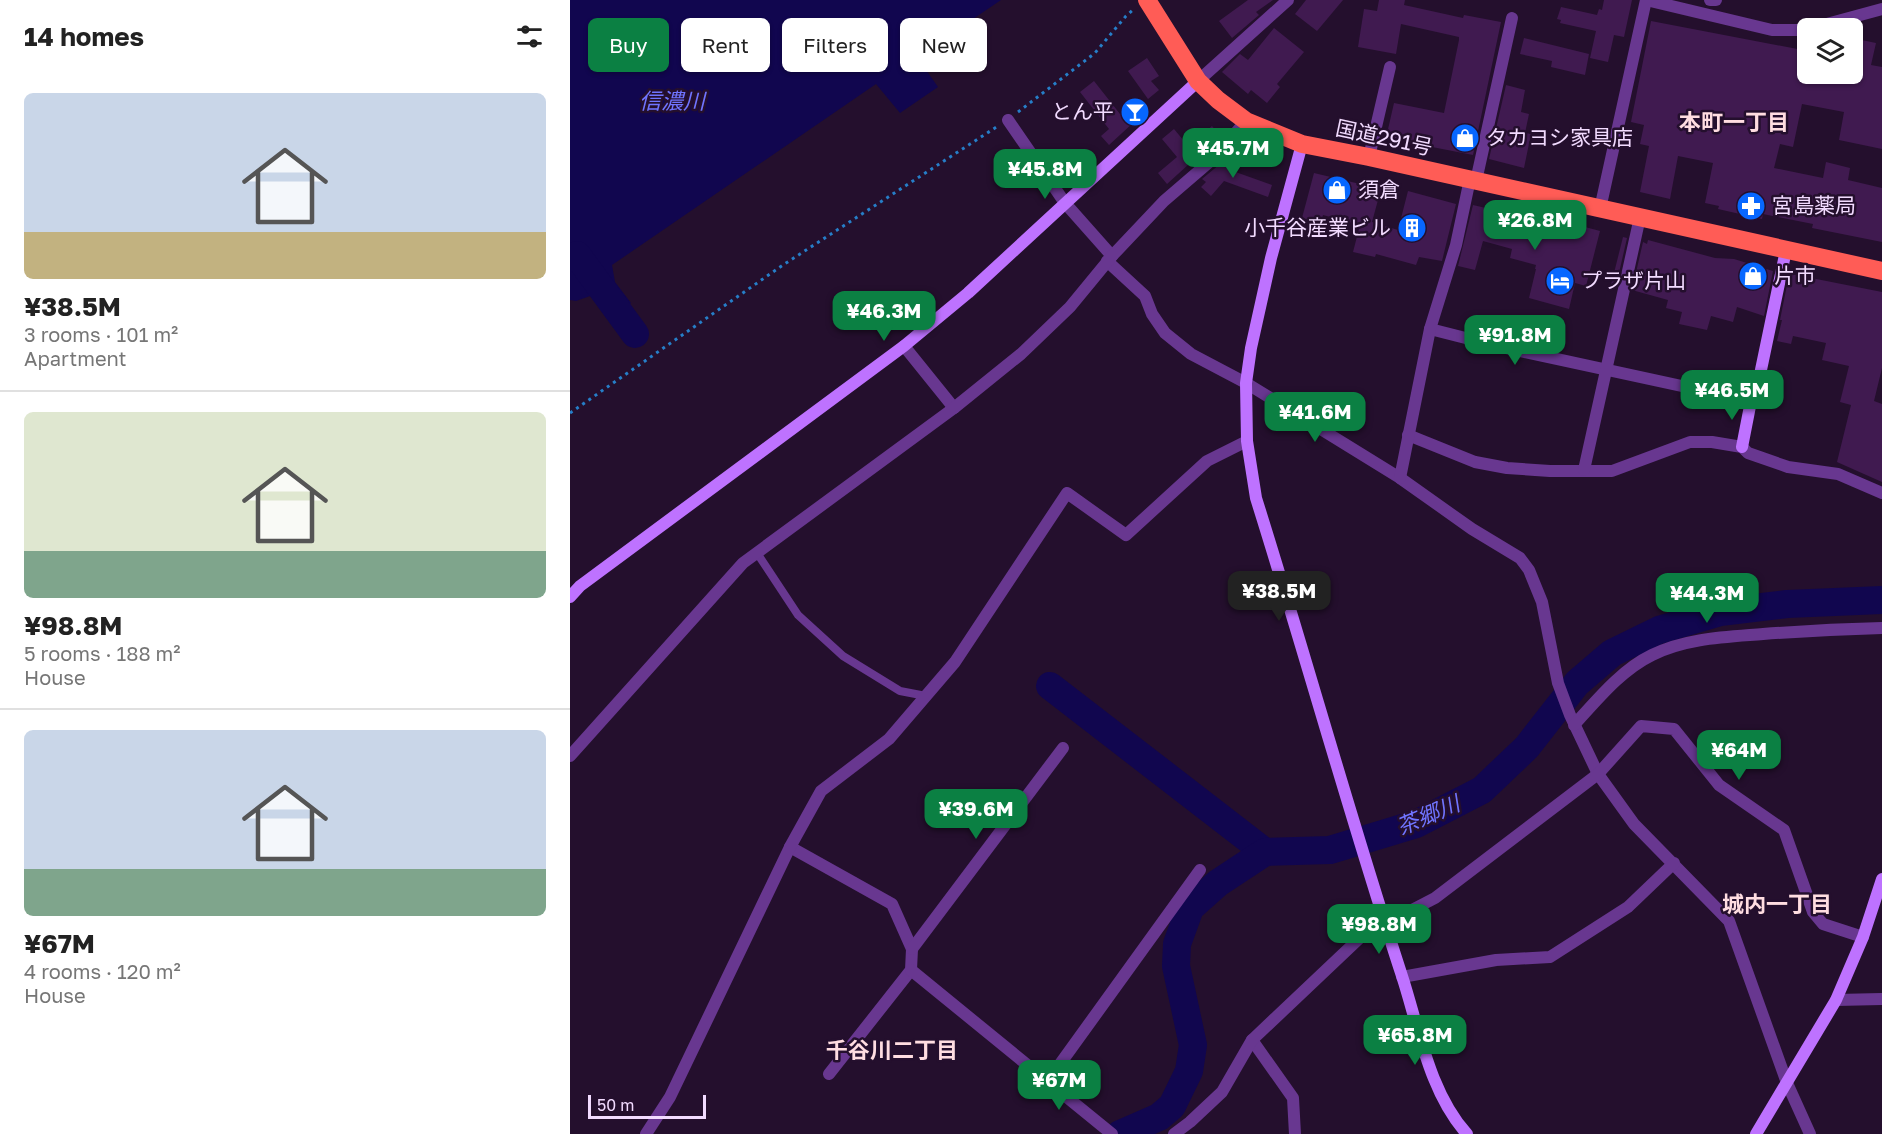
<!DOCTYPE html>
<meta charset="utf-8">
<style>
body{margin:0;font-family:"Golos Text","Noto Sans JP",sans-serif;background:#f2f2f2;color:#222;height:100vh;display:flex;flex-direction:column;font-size:22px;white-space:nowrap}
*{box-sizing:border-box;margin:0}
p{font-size:20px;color:#767676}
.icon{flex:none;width:33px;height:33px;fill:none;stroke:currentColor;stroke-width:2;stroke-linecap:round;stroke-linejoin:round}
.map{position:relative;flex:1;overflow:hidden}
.drawer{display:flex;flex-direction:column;background:#fff;width:570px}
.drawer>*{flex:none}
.guide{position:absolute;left:18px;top:18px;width:570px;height:54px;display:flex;gap:12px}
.fabs{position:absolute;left:1227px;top:18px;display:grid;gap:12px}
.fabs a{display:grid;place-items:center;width:66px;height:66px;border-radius:9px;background:#fff;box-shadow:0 2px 4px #0004;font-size:30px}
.scale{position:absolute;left:18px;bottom:15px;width:118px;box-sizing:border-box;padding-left:6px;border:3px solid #f2dbff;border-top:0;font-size:16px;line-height:21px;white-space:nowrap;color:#f2dbff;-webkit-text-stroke:4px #240f2d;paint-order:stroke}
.price{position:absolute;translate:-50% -51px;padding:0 14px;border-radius:12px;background:#0b8043;color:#fff;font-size:20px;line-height:39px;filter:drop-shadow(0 2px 3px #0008)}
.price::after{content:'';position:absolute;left:50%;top:36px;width:18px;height:14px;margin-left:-9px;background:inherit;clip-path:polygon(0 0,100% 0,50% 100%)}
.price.active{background:#222;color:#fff}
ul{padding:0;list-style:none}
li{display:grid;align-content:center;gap:12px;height:318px;padding:0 24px}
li+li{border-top:2px solid #e0e0e0}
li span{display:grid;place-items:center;height:186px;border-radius:9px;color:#555}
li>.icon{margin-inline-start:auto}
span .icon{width:108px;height:108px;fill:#fffc;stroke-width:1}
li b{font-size:26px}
h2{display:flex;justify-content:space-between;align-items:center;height:72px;padding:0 24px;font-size:26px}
.chip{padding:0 21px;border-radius:9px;background:#fff;box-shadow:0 2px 4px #0004;font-size:21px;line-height:54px}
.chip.active{background:#0b8043;color:#fff}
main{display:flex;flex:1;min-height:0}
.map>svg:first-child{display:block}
.water{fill:#11064f}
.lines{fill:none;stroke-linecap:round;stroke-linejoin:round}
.river{stroke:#11064f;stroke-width:28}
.building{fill:#401a50}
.path{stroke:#267ec8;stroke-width:3;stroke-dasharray:3 4.5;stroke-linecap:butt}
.lane{stroke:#683790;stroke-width:8}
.street{stroke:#683790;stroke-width:12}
.secondary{stroke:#be72ff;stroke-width:12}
.highway{stroke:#ff5c56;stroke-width:18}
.labels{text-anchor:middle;stroke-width:5;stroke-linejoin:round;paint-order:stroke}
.poi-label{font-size:21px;fill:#f2dbff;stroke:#240f2d;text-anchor:start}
.street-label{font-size:21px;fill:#f2dbff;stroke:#240f2d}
.water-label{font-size:22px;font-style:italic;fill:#7074ff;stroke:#240f2d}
.neighbourhood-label{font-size:22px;font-weight:bold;fill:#ffdde1;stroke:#240f2d}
</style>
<main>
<section class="drawer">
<h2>14 homes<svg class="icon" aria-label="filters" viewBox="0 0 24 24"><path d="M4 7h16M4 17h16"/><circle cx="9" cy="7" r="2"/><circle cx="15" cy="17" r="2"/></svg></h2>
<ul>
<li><span style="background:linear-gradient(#c9d6e8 75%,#c2b280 0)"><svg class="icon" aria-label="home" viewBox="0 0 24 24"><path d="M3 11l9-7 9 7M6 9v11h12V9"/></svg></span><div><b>¥38.5M</b><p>3 rooms · 101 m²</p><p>Apartment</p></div></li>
<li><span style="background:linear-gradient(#dfe7d0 75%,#7fa58c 0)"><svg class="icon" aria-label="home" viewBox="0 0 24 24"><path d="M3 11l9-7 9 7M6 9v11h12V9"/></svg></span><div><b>¥98.8M</b><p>5 rooms · 188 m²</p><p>House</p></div></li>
<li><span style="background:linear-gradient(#c9d6e8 75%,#7fa58c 0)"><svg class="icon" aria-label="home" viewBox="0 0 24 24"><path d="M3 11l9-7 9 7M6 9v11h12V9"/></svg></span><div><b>¥67M</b><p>4 rooms · 120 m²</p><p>House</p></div></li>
</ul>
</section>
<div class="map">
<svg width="1312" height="1134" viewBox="0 0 1312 1134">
<rect width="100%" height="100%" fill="#240f2d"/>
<path class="water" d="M0,0H431L347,57L368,87L330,113L306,84L42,265L45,282L61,303L37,319L23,295L6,301L0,300Z"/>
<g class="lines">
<g class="river">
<path d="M0,257L7,255L65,334"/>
<path d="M480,686L695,852"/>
<path d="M550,1134L589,1117L602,1106L619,1071L623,1045L606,966L607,944L620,908L648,883L695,852L760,850L846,824L912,790L957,747L1007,683L1042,653L1089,630L1150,612L1217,604L1312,600"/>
</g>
</g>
<g class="building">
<path d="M678,0H703L686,12L689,15L662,38L649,21Z"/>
<path d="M736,0H773L747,31L725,14Z"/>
<path d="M809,0H835L834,5L893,18L894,15L931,22L903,155L816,138L824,103L874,113L889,40V37L831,24L826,54L788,47L794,9L807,11Z"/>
<path d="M1034,0H1062L1054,37L1044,35L1038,62L1020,58L1026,31L990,23L991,20L987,19L991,7L1027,15L1029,9L1032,10Z"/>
<path d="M1081,21L1238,51V74H1282V38L1306,43L1301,65L1312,67V149L1269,140L1274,112L1232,104L1223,147L1210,144L1204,168L1253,178L1256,162L1280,168L1278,180L1312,188V242L1242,228L1243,224L1193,214L1192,219L1148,209L1149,206L1135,203L1143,163L1108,156L1100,199L1070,192L1079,146L1070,144L1074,125L1061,122Z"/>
<path d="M704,28L734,52L707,84L710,87L697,103L681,90L678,94L652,72L670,54L678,60Z"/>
<path d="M954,38L1019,54L1015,75L981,67L982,61L950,54Z"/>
<path d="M577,58L589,76L581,81L589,90L578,99L558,71Z"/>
<path d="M524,81L550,114L566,100L576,111L539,145L531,136L539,129L510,92Z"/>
<path d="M936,85L955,90L951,112L959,114L955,133L961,134L954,168L919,159Z"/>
<path d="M642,126L651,137L638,152L621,167L619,164L597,184L588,173L607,157L592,139L604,129L619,147Z"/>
<path d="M662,149L667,154L661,160L666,164L660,170L702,185L698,197L654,181L641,196L631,187L636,182L632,179L650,164Z"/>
<path d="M744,173L811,189L802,222L828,230L838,191L886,204L872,261L849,257L846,265L806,254L805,257L783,252L790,225L753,215L751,223L732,218Z"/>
<path d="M903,205L1014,231L1015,227L1030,231L1016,286L1005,283L999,309L959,298L966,269H965L966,265L940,258L942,249L913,241L905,270L888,266Z"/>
<path d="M1053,237L1057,238L1046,286L1041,285Z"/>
<path d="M1078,240L1145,258L1164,259L1203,271L1194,316L1167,307L1163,322L1141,316L1137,330L1109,324L1112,312L1096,308L1098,300L1062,290L1073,242L1077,244Z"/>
<path d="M1221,274L1312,292V368L1304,401L1312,404V482L1267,462L1281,405L1270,402L1279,366L1252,360L1256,343L1223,336L1221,344L1207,341L1212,320H1210L1219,275Z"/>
</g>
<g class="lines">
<g class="path">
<path d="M448,112L525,53L556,16L564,9"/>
<path d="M0,413L213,265L428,126"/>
</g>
<path class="lane" d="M187,553L228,615L273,656L330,691L356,696"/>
<g class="street">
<path d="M1076,0L1202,30H1238"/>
<path d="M1140,0H1146"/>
<path d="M1242,28L1312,9"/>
<path d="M628,81L718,0"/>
<path d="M438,120L495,203L542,256"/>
<path d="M799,157L820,67"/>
<path d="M906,181L942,18"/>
<path d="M1030,209L1076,0"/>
<path d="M537,261L575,296L582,314L595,333L621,354L676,383L830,478L902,529L950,558L959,570L972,602L988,683L1000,715L1028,774L1064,824L1159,921L1217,1083L1240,1134"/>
<path d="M860,329L931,347L1181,401"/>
<path d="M334,346L384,408"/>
<path d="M838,435L905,462L937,468L980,471H1042L1120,442H1142L1172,447L1178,453L1218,467L1268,474L1312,493"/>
<path d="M1014,470L1070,217"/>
<path d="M830,478L860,329L886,245L900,179"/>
<path d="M1004,725C1027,700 1051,670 1082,655C1116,638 1156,637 1193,634C1233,631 1272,629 1312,628"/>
<path d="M0,756L173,563L384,408L451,354L500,307L542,256L594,201L644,158L676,121"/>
<path d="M220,847L322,904L342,949L341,970L259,1074"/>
<path d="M815,924L865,898L1028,774L1071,726L1104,729L1149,785L1214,830L1243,912L1253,924L1293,937"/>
<path d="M342,949L493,748"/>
<path d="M341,970L542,1134"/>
<path d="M832,977L926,960L980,957L1058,907L1104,863"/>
<path d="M1266,1000L1312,999"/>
<path d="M682,1040L723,1098L725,1134"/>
<path d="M477,1082L630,870"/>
<path d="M76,1134L100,1097L220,847L251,791L319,739L385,662L497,493L556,535L637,461L677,441"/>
<path d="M604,1134L620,1122L652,1092L682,1040L813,916"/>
</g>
<g class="secondary">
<path d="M732,144L701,258L681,348L676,383L677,441L686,498C736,657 780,817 832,976C849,1028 859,1092 897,1134"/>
<path d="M1172,447L1181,401L1187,389L1216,250"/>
<path d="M0,597L10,586L334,346L398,293L628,81"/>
<path d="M1186,1134L1266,1000L1293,937L1312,879"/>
</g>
<path class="highway" d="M577,0L628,81L648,100L676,121L732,144L799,157L1312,271"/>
</g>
<defs>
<g id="bar-disc" transform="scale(1.5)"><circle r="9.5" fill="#0767ff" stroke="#240f2d"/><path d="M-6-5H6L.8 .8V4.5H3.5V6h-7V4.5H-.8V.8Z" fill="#fff"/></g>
<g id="shop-disc" transform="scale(1.5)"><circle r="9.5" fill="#0767ff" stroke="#240f2d"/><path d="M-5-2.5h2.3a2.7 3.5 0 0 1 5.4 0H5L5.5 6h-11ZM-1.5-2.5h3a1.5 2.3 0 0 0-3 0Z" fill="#fff"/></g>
<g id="pharmacy-disc" transform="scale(1.5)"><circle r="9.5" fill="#0767ff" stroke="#240f2d"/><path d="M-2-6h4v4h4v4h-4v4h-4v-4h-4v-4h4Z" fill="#fff"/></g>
<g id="building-disc" transform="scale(1.5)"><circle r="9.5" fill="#0767ff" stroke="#240f2d"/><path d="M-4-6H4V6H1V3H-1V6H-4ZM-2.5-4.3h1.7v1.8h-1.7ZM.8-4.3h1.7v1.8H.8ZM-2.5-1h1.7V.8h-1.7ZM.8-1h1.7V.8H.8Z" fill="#fff"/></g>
<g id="hotel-disc" transform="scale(1.5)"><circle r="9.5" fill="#0767ff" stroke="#240f2d"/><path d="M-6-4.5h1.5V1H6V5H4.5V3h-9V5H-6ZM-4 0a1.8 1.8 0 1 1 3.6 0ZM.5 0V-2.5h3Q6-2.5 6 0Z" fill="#fff"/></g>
</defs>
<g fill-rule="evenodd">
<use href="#bar-disc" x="565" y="112"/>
<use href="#shop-disc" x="895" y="138"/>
<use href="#shop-disc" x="767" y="190"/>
<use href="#pharmacy-disc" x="1181" y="206"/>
<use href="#building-disc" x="842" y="228"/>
<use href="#shop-disc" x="1183" y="276"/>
<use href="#hotel-disc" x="990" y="281"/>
</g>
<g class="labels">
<g class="poi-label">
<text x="544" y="119" text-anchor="end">とん平</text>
<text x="916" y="145">タカヨシ家具店</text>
<text x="788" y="197">須倉</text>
<text x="1202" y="213">宮島薬局</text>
<text x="821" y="235" text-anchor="end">小千谷産業ビル</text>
<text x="1204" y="283">片市</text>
<text x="1011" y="288">プラザ片山</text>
</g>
<g class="street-label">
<text transform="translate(814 138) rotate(12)" y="7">国道291号</text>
</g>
<g class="water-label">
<text x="102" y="109">信濃川</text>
<text transform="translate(858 815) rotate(-23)" y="8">茶郷川</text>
</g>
<g class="neighbourhood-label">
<text x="1164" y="130">本町一丁目</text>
<text x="1207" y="912">城内一丁目</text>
<text x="322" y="1058">千谷川二丁目</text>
</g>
</g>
</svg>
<div class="fabs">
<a><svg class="icon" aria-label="layers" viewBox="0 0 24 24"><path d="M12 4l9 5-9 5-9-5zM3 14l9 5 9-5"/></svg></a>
</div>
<div class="scale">50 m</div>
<b class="price" style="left:663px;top:179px">¥45.7M</b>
<b class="price" style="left:475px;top:200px">¥45.8M</b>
<b class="price" style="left:965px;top:251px">¥26.8M</b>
<b class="price" style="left:314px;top:342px">¥46.3M</b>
<b class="price" style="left:945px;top:366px">¥91.8M</b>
<b class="price" style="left:1162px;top:421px">¥46.5M</b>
<b class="price" style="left:745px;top:443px">¥41.6M</b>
<b class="price active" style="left:709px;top:622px">¥38.5M</b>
<b class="price" style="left:1137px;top:624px">¥44.3M</b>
<b class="price" style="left:1169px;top:781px">¥64M</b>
<b class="price" style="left:406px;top:840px">¥39.6M</b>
<b class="price" style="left:809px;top:955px">¥98.8M</b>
<b class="price" style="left:845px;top:1066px">¥65.8M</b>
<b class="price" style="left:489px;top:1111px">¥67M</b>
<div class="guide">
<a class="chip active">Buy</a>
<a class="chip">Rent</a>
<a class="chip">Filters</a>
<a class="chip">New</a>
</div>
</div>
</main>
